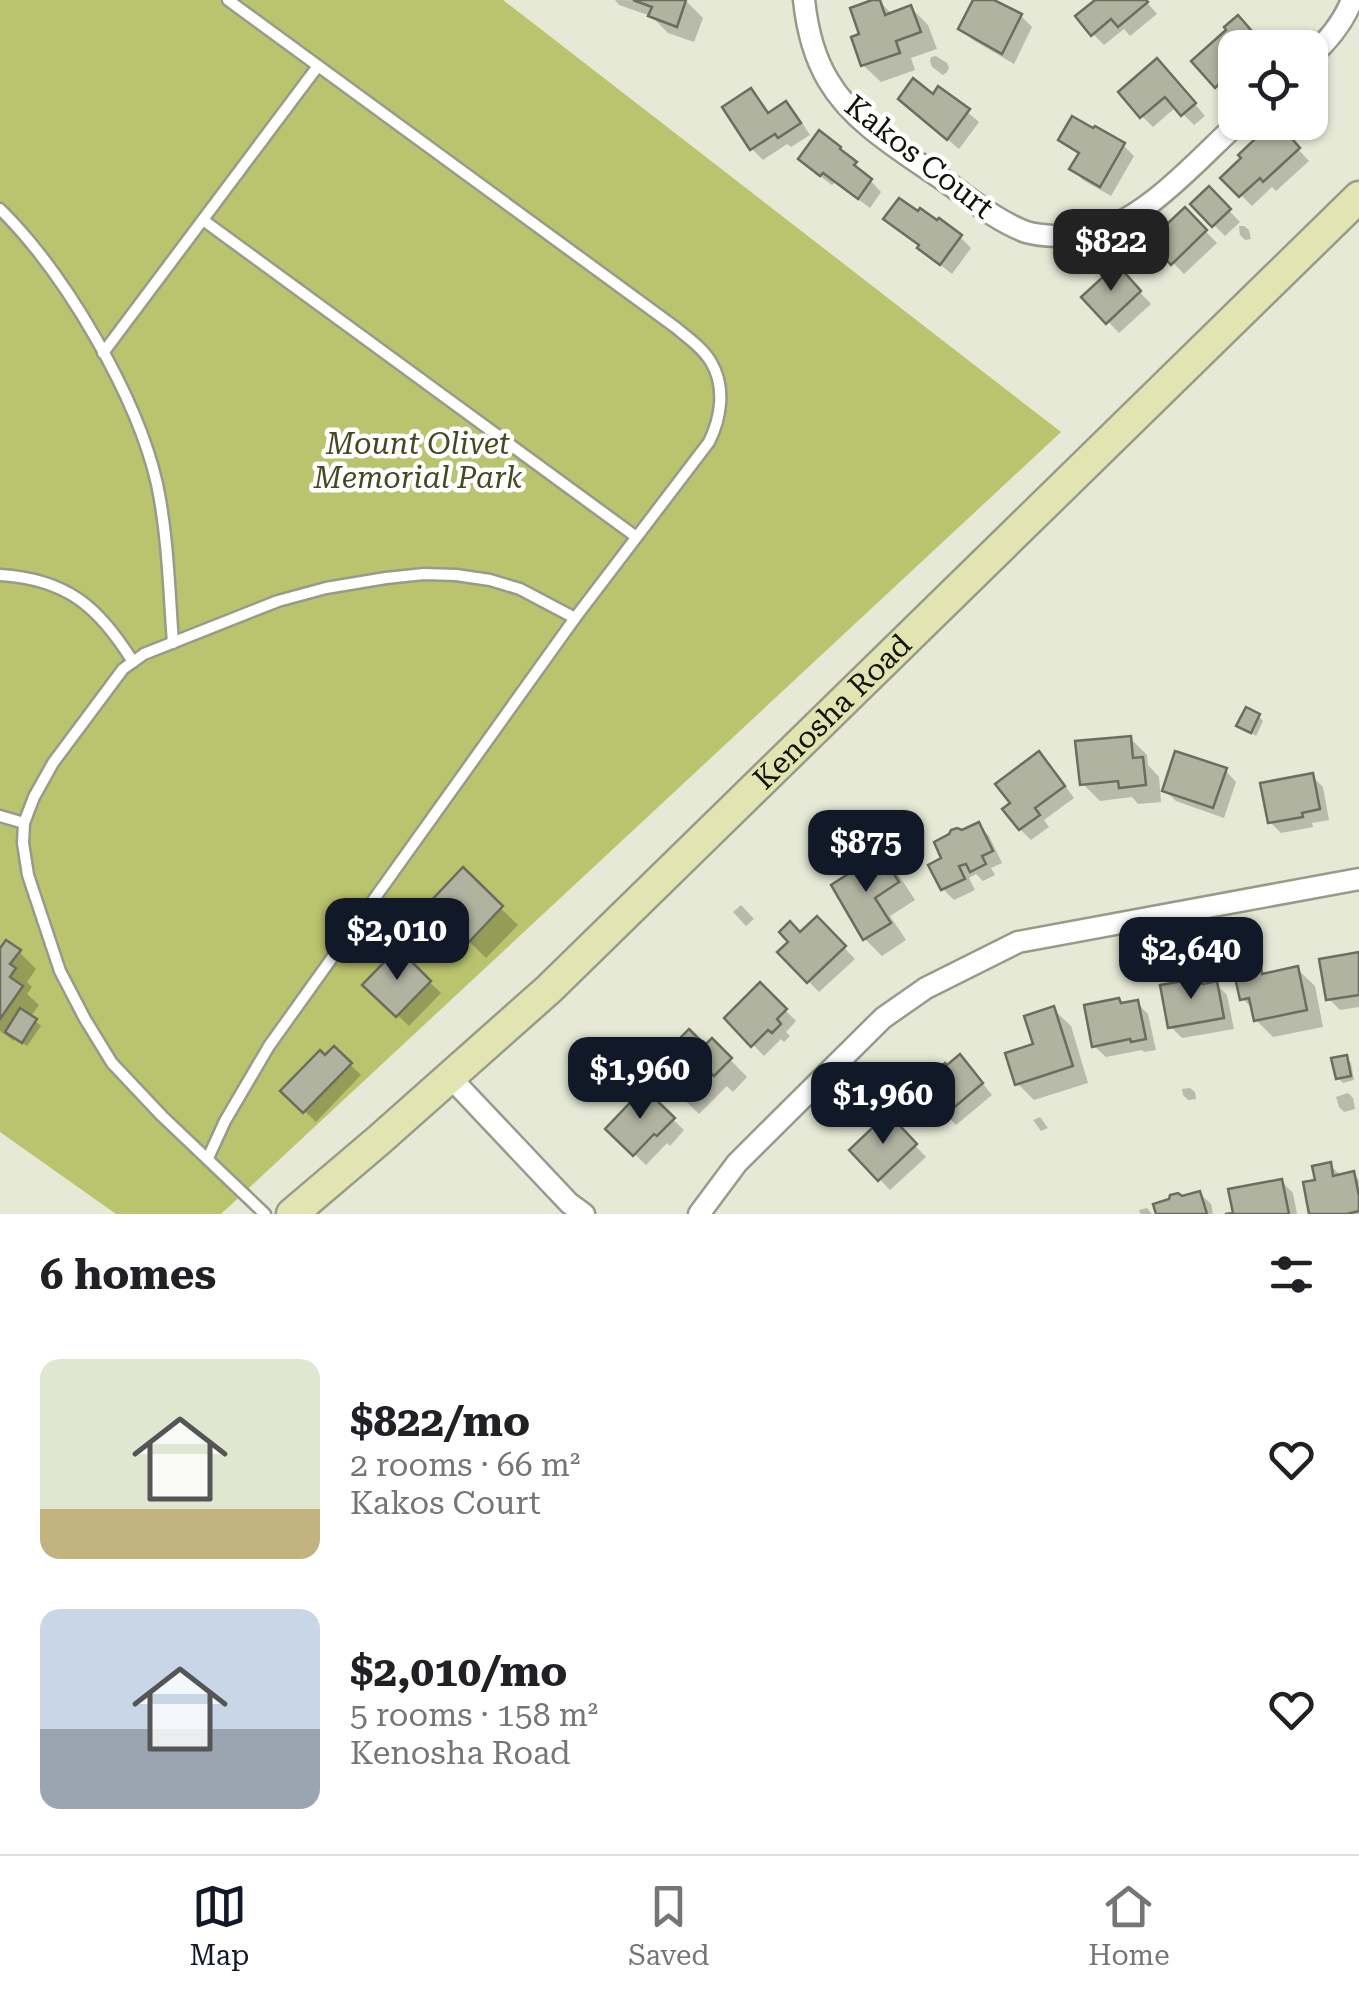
<!DOCTYPE html>
<meta charset="utf-8">
<style>
body{margin:0;font-family:"Roboto Serif",serif;background:#f6f6f6;color:#202124;height:100vh;display:flex;flex-direction:column;font-size:38px;white-space:nowrap}
*{box-sizing:border-box;margin:0}
p{font-size:32px;color:#757577}
.icon{flex:none;width:55px;height:55px;fill:none;stroke:currentColor;stroke-width:2;stroke-linecap:round;stroke-linejoin:round}
.map{position:relative;height:1214px;overflow:hidden}
.side{display:flex;flex-direction:column;background:#fff;flex:1}
.side>*{flex:none}
.tools{position:absolute;left:1218px;top:30px;display:grid;gap:20px}
.tools a{display:grid;place-items:center;width:110px;height:110px;border-radius:20px;background:#fff;box-shadow:0 2px 8px #0004;font-size:50px}
.price{position:absolute;translate:-50% -85px;padding:0 22px;border-radius:20px;background:#111827;color:#fff;font-size:32px;line-height:65px;filter:drop-shadow(0 2px 5px #0008)}
.price::after{content:'';position:absolute;left:50%;top:60px;width:30px;height:22px;margin-left:-15px;background:inherit;clip-path:polygon(0 0,100% 0,50% 100%)}
.price.active{background:#222;color:#fff}
ul{padding:0;list-style:none}
li{display:flex;align-items:center;gap:30px;height:250px;padding:0 40px}
li span{display:grid;place-items:center;flex:none;width:280px;height:200px;border-radius:20px;color:#555}
li>.icon{margin-inline-start:auto}
span .icon{width:120px;height:120px;fill:#fffc;stroke-width:1}
li b{font-size:42px}
h2{display:flex;justify-content:space-between;align-items:center;height:120px;padding:0 40px;font-size:42px}
.tab-bar{display:flex;justify-content:space-around;align-items:center;height:140px;border-top:2px solid #e0e0e0;background:#fff;font-size:28px;color:#757577}
.tab-bar a{display:grid;justify-items:center;gap:5px}
.tab-bar .active{color:#111827}
.map>svg:first-child{display:block}
.green{fill:#bac36d}
.shadow{fill:#0003}
.building{fill:#b0b3a0;stroke:#6c6e5d;stroke-width:2.5}
.lines{fill:none;stroke-linecap:round;stroke-linejoin:round}
.lane-casing{stroke:#989b89;stroke-width:15}
.street-casing{stroke:#989b89;stroke-width:25}
.secondary-casing{stroke:#989b89;stroke-width:35}
.lane{stroke:#fff;stroke-width:10}
.street{stroke:#fff;stroke-width:20}
.secondary{stroke:#e2e5b2;stroke-width:30}
.labels{text-anchor:middle;stroke-width:9;stroke-linejoin:round;paint-order:stroke}
.street-label{font-size:30px;fill:#11120b;stroke:#fff}
.park-label{font-size:30px;font-style:italic;fill:#454921;stroke:#fff}
</style>
<div class="map">
<svg width="1359" height="1214" viewBox="0 0 1359 1214">
<rect width="100%" height="100%" fill="#e6e9d5"/>
<path class="green" d="M0,0H503L1061,432L221,1214H116L0,1132Z"/>
<g class="shadow">
<path d="M615,0L686,1L703,18L694,42L668,33L651,16L619,5Z"/>
<path d="M878,0L892,14L911,8L928,25L937,49L911,58L915,70L881,82L863,65Z"/>
<path d="M976,0H988L1021,16L1032,27L1014,64L973,40L961,29Z"/>
<path d="M1099,0H1145L1157,14L1130,36L1124,29L1104,45L1093,34Z"/>
<path d="M1249,30L1264,48H1235V90L1227,97L1194,61Z"/>
<path d="M936,56L947,63L949,68L947,72L943,75L932,67L930,61L931,57Z"/>
<path d="M1168,72L1205,116L1194,125L1176,107L1153,127L1142,116Z"/>
<path d="M939,89L979,122L959,149L920,116Z"/>
<path d="M751,91L770,115L786,104L797,115L810,135L791,147L787,144L763,160L752,149L726,108Z"/>
<path d="M1275,124L1309,161L1276,191L1272,187L1252,206L1224,178Z"/>
<path d="M1061,140L1123,145L1134,156L1111,196L1083,180L1072,169L1080,156Z"/>
<path d="M840,148L881,192L870,208L835,182L832,185L812,170Z"/>
<path d="M1208,189L1240,222L1225,236L1193,204Z"/>
<path d="M1185,210L1217,243L1184,274L1152,241Z"/>
<path d="M1239,226H1244L1249,230L1251,239L1245,240L1240,235Z"/>
<path d="M960,237L971,248L952,274L923,251Z"/>
<path d="M1117,268L1151,304L1119,333L1085,297Z"/>
<path d="M1259,716L1263,721L1256,736L1239,725Z"/>
<path d="M1130,738L1147,755L1148,765L1159,777L1161,802L1138,804L1132,797L1100,801L1082,783Z"/>
<path d="M1050,765L1074,798L1044,820L1049,827L1031,840L1020,829Z"/>
<path d="M1225,770L1236,782L1224,818L1176,801L1164,790Z"/>
<path d="M1312,776L1323,787L1329,820L1312,823L1313,827L1281,833L1270,822Z"/>
<path d="M978,825L989,836L1002,863L991,868L995,875L983,881L976,874L969,878L975,890L954,900L943,889L945,860Z"/>
<path d="M881,857L898,874L915,900L890,916L906,940L882,956L865,939Z"/>
<path d="M463,871L518,925L486,958L431,904Z"/>
<path d="M741,905L754,919L746,926L733,912Z"/>
<path d="M817,920L855,959L819,992L781,953Z"/>
<path d="M0,952H19L36,969L27,982L32,987L27,994L39,1005L30,1017L41,1026L27,1046L15,1038L14,1041L0,1031Z"/>
<path d="M398,952L441,993L409,1026L366,985Z"/>
<path d="M1359,955V1007L1340,1010L1329,999Z"/>
<path d="M1297,969L1315,986L1323,1027L1273,1037L1256,1020L1254,1010L1242,998L1260,970L1266,976Z"/>
<path d="M1201,981L1206,986L1216,984L1227,995L1234,1029L1182,1038L1171,1027Z"/>
<path d="M760,985L796,1021L786,1032L790,1036L784,1042L781,1039L764,1056L727,1018Z"/>
<path d="M1119,1000L1123,1005L1137,1003L1148,1014L1156,1050L1144,1052L1142,1050L1106,1057L1094,1046Z"/>
<path d="M1053,1009L1071,1026L1088,1083L1034,1100L1017,1083Z"/>
<path d="M712,1041L747,1077L733,1092L727,1086L699,1114L653,1069L705,1048Z"/>
<path d="M334,1049L361,1075L316,1122L284,1091Z"/>
<path d="M1346,1058L1351,1063L1354,1080L1343,1083L1338,1078Z"/>
<path d="M971,1069L992,1095L956,1125L945,1114Z"/>
<path d="M1190,1088L1195,1092L1196,1099L1188,1100L1183,1095L1182,1089Z"/>
<path d="M644,1092L684,1130L670,1146L667,1143L646,1165L609,1129Z"/>
<path d="M1348,1093L1353,1098L1355,1109L1344,1112L1339,1107L1336,1097Z"/>
<path d="M888,1117L926,1157L890,1190L852,1150Z"/>
<path d="M1040,1117L1048,1128L1041,1131L1033,1120Z"/>
<path d="M1330,1165L1341,1176L1353,1174L1359,1180V1214H1312L1318,1182Z"/>
<path d="M1282,1182L1293,1193L1297,1214H1235Z"/>
<path d="M1199,1193L1211,1204L1213,1214H1159L1182,1199Z"/>
<path d="M1147,1208L1152,1214H1140L1139,1210Z"/>
</g>
<g class="building">
<path d="M633,0H686L677,27L648,16L652,7Z"/>
<path d="M872,0H880L885,15L911,5L921,32L896,41L900,53L861,66L851,37L859,34L850,8Z"/>
<path d="M973,0H994L1022,14L1002,54L958,29Z"/>
<path d="M1095,0H1146L1148,2L1118,27L1111,19L1091,36L1075,16Z"/>
<path d="M1238,15L1257,37L1245,48H1235V69L1215,88L1191,61L1226,30L1224,27Z"/>
<path d="M1157,58L1196,103L1181,116L1165,97L1140,118L1118,92Z"/>
<path d="M913,78L933,94L938,86L970,109L947,140L898,99Z"/>
<path d="M751,88L768,113L786,101L801,123L778,138L775,134L750,150L722,107Z"/>
<path d="M1072,116L1093,128L1095,126L1125,143L1100,187L1069,169L1079,153L1058,140Z"/>
<path d="M1273,122H1277L1300,148L1263,182L1260,178L1239,197L1220,178L1241,158L1238,155Z"/>
<path d="M819,130L841,147L840,149L857,162L854,165L872,179L858,199L823,173L820,176L798,159Z"/>
<path d="M1209,186L1231,209L1212,227L1190,204Z"/>
<path d="M899,198L918,211L920,208L937,220L939,218L962,235L940,265L917,248L919,245L883,219Z"/>
<path d="M1185,207L1207,230L1171,265L1149,241Z"/>
<path d="M1117,264L1141,291L1106,324L1081,297Z"/>
<path d="M1246,707L1260,714L1251,733L1236,726Z"/>
<path d="M1131,736L1133,758L1143,757L1146,785L1119,788L1118,781L1080,785L1075,741Z"/>
<path d="M1039,751L1065,786L1035,808L1040,815L1019,830L1002,809L1010,803L995,784Z"/>
<path d="M1175,751L1227,768L1213,808L1162,791Z"/>
<path d="M1313,773L1320,809L1302,813L1303,817L1268,823L1260,783Z"/>
<path d="M979,822L993,851L982,856L986,864L970,872L966,864L959,866L965,879L941,890L928,865L941,858L934,842L949,834L951,830L957,828L962,830Z"/>
<path d="M881,853L899,882L875,898L891,923L863,940L831,885Z"/>
<path d="M463,867L503,906L468,943L428,904Z"/>
<path d="M817,916L846,946L807,983L777,952L788,942L779,932L790,921L800,932Z"/>
<path d="M6,940L21,950L10,964L16,968L10,977L23,986L0,1019V948Z"/>
<path d="M398,948L431,981L396,1017L362,985Z"/>
<path d="M1359,952V995L1326,1000L1319,959Z"/>
<path d="M1298,966L1307,1010L1254,1021L1249,998L1240,1000L1234,973L1261,967L1262,974Z"/>
<path d="M1201,978L1203,984L1217,981L1224,1018L1168,1028L1160,985Z"/>
<path d="M760,982L787,1009L777,1019L781,1024L772,1033L768,1030L751,1047L724,1018Z"/>
<path d="M1119,998L1121,1003L1138,1000L1146,1039L1131,1042L1130,1039L1092,1047L1084,1005Z"/>
<path d="M1054,1006L1073,1066L1015,1085L1005,1053L1033,1044L1024,1016Z"/>
<path d="M20,1008L37,1019L22,1043L5,1032Z"/>
<path d="M689,1029L705,1045L712,1038L732,1058L714,1076L708,1071L681,1099L650,1069Z"/>
<path d="M334,1046L352,1063L303,1113L280,1091L320,1050L325,1055Z"/>
<path d="M960,1054L983,1083L944,1116L918,1085L945,1063L947,1065Z"/>
<path d="M1347,1055L1351,1076L1336,1079L1331,1058Z"/>
<path d="M644,1088L675,1118L657,1136L654,1134L633,1156L605,1129Z"/>
<path d="M888,1113L917,1144L878,1181L849,1150Z"/>
<path d="M1331,1162L1333,1176L1354,1171L1359,1196V1211L1347,1214H1309L1303,1182L1315,1180L1312,1166Z"/>
<path d="M1282,1179L1289,1214H1225L1233,1213L1228,1189Z"/>
<path d="M1200,1191L1207,1214H1156L1153,1204L1169,1199L1170,1195L1178,1193L1182,1196Z"/>
</g>
<g class="lines">
<g class="lane-casing">
<g id="lane">
<path d="M0,209C65,273 137,396 157,484C168,536 169,590 173,643"/>
<path d="M203,220L635,536"/>
<path d="M103,353L318,66"/>
<path d="M0,575C67,579 99,607 133,662"/>
<path d="M0,816L24,823"/>
<path d="M208,1158L225,1121L269,1046L575,618L709,442C721,418 726,387 711,362C703,348 687,337 675,327L228,0"/>
<path d="M265,1214L162,1116L112,1063L85,1019L60,971L28,875L23,843L24,823L34,797L53,763L123,669L144,654L278,601L326,588L386,578L424,574L456,575L490,580L520,589L575,618"/>
</g>
</g>
<g class="street-casing">
<g id="street">
<path d="M804,0C807,28 813,55 828,80C854,125 907,154 949,184C973,201 997,221 1026,232C1039,236 1074,238 1087,235C1146,221 1195,162 1239,122"/>
<path d="M1310,57C1328,41 1343,23 1352,0"/>
<path d="M450,1077L569,1203L584,1214"/>
<path d="M699,1214L737,1163L883,1018L926,988L1018,942L1359,879"/>
</g>
</g>
<g class="secondary-casing">
<g id="secondary">
<path id="s1" d="M292,1214L379,1140L549,989L1359,197"/>
</g>
</g>
<use href="#lane" class="lane"/>
<use href="#street" class="street"/>
<use href="#secondary" class="secondary"/>
</g>
<g class="labels">
<g class="street-label">
<text transform="translate(919 157) rotate(38)" y="10">Kakos Court</text>
<text dy="10" stroke="none"><textPath href="#s1" startOffset="738">Kenosha Road</textPath></text>
</g>
<g class="park-label">
<text x="418" y="454">Mount Olivet<tspan x="418" dy="34">Memorial Park</tspan></text>
</g>
</g>
</svg>
<div class="tools">
<a><svg class="icon" aria-label="locate" viewBox="0 0 24 24"><circle cx="12" cy="12" r="6"/><path d="M12 2v4M12 18v4M2 12h4M18 12h4"/></svg></a>
</div>
<b class="price active" style="left:1111px;top:294px">$822</b>
<b class="price" style="left:866px;top:895px">$875</b>
<b class="price" style="left:397px;top:983px">$2,010</b>
<b class="price" style="left:1191px;top:1002px">$2,640</b>
<b class="price" style="left:640px;top:1122px">$1,960</b>
<b class="price" style="left:883px;top:1147px">$1,960</b>
</div>
<section class="side">
<h2>6 homes<svg class="icon" aria-label="filters" viewBox="0 0 24 24"><path d="M4 7h16M4 17h16"/><circle cx="9" cy="7" r="2"/><circle cx="15" cy="17" r="2"/></svg></h2>
<ul>
<li><span style="background:linear-gradient(#dfe7d0 75%,#c2b280 0)"><svg class="icon" aria-label="home" viewBox="0 0 24 24"><path d="M3 11l9-7 9 7M6 9v11h12V9"/></svg></span><div><b>$822/mo</b><p>2 rooms · 66 m²</p><p>Kakos Court</p></div><svg class="icon" aria-label="heart" viewBox="0 0 24 24"><path d="M12 20l-8-8c-3-5 5-10 8-4 3-6 11-1 8 4z"/></svg></li>
<li><span style="background:linear-gradient(#c9d6e8 60%,#9aa5b1 0)"><svg class="icon" aria-label="home" viewBox="0 0 24 24"><path d="M3 11l9-7 9 7M6 9v11h12V9"/></svg></span><div><b>$2,010/mo</b><p>5 rooms · 158 m²</p><p>Kenosha Road</p></div><svg class="icon" aria-label="heart" viewBox="0 0 24 24"><path d="M12 20l-8-8c-3-5 5-10 8-4 3-6 11-1 8 4z"/></svg></li>
</ul>
</section>
<nav class="tab-bar">
<a class="active"><svg class="icon" aria-label="map" viewBox="0 0 24 24"><path d="M3 6l6-2 6 2 6-2v14l-6 2-6-2-6 2zM9 4v14M15 6v14"/></svg>Map</a>
<a><svg class="icon" aria-label="saved" viewBox="0 0 24 24"><path d="M7 4h10v16l-5-4-5 4z"/></svg>Saved</a>
<a><svg class="icon" aria-label="home" viewBox="0 0 24 24"><path d="M3 11l9-7 9 7M6 9v11h12V9"/></svg>Home</a>
</nav>
